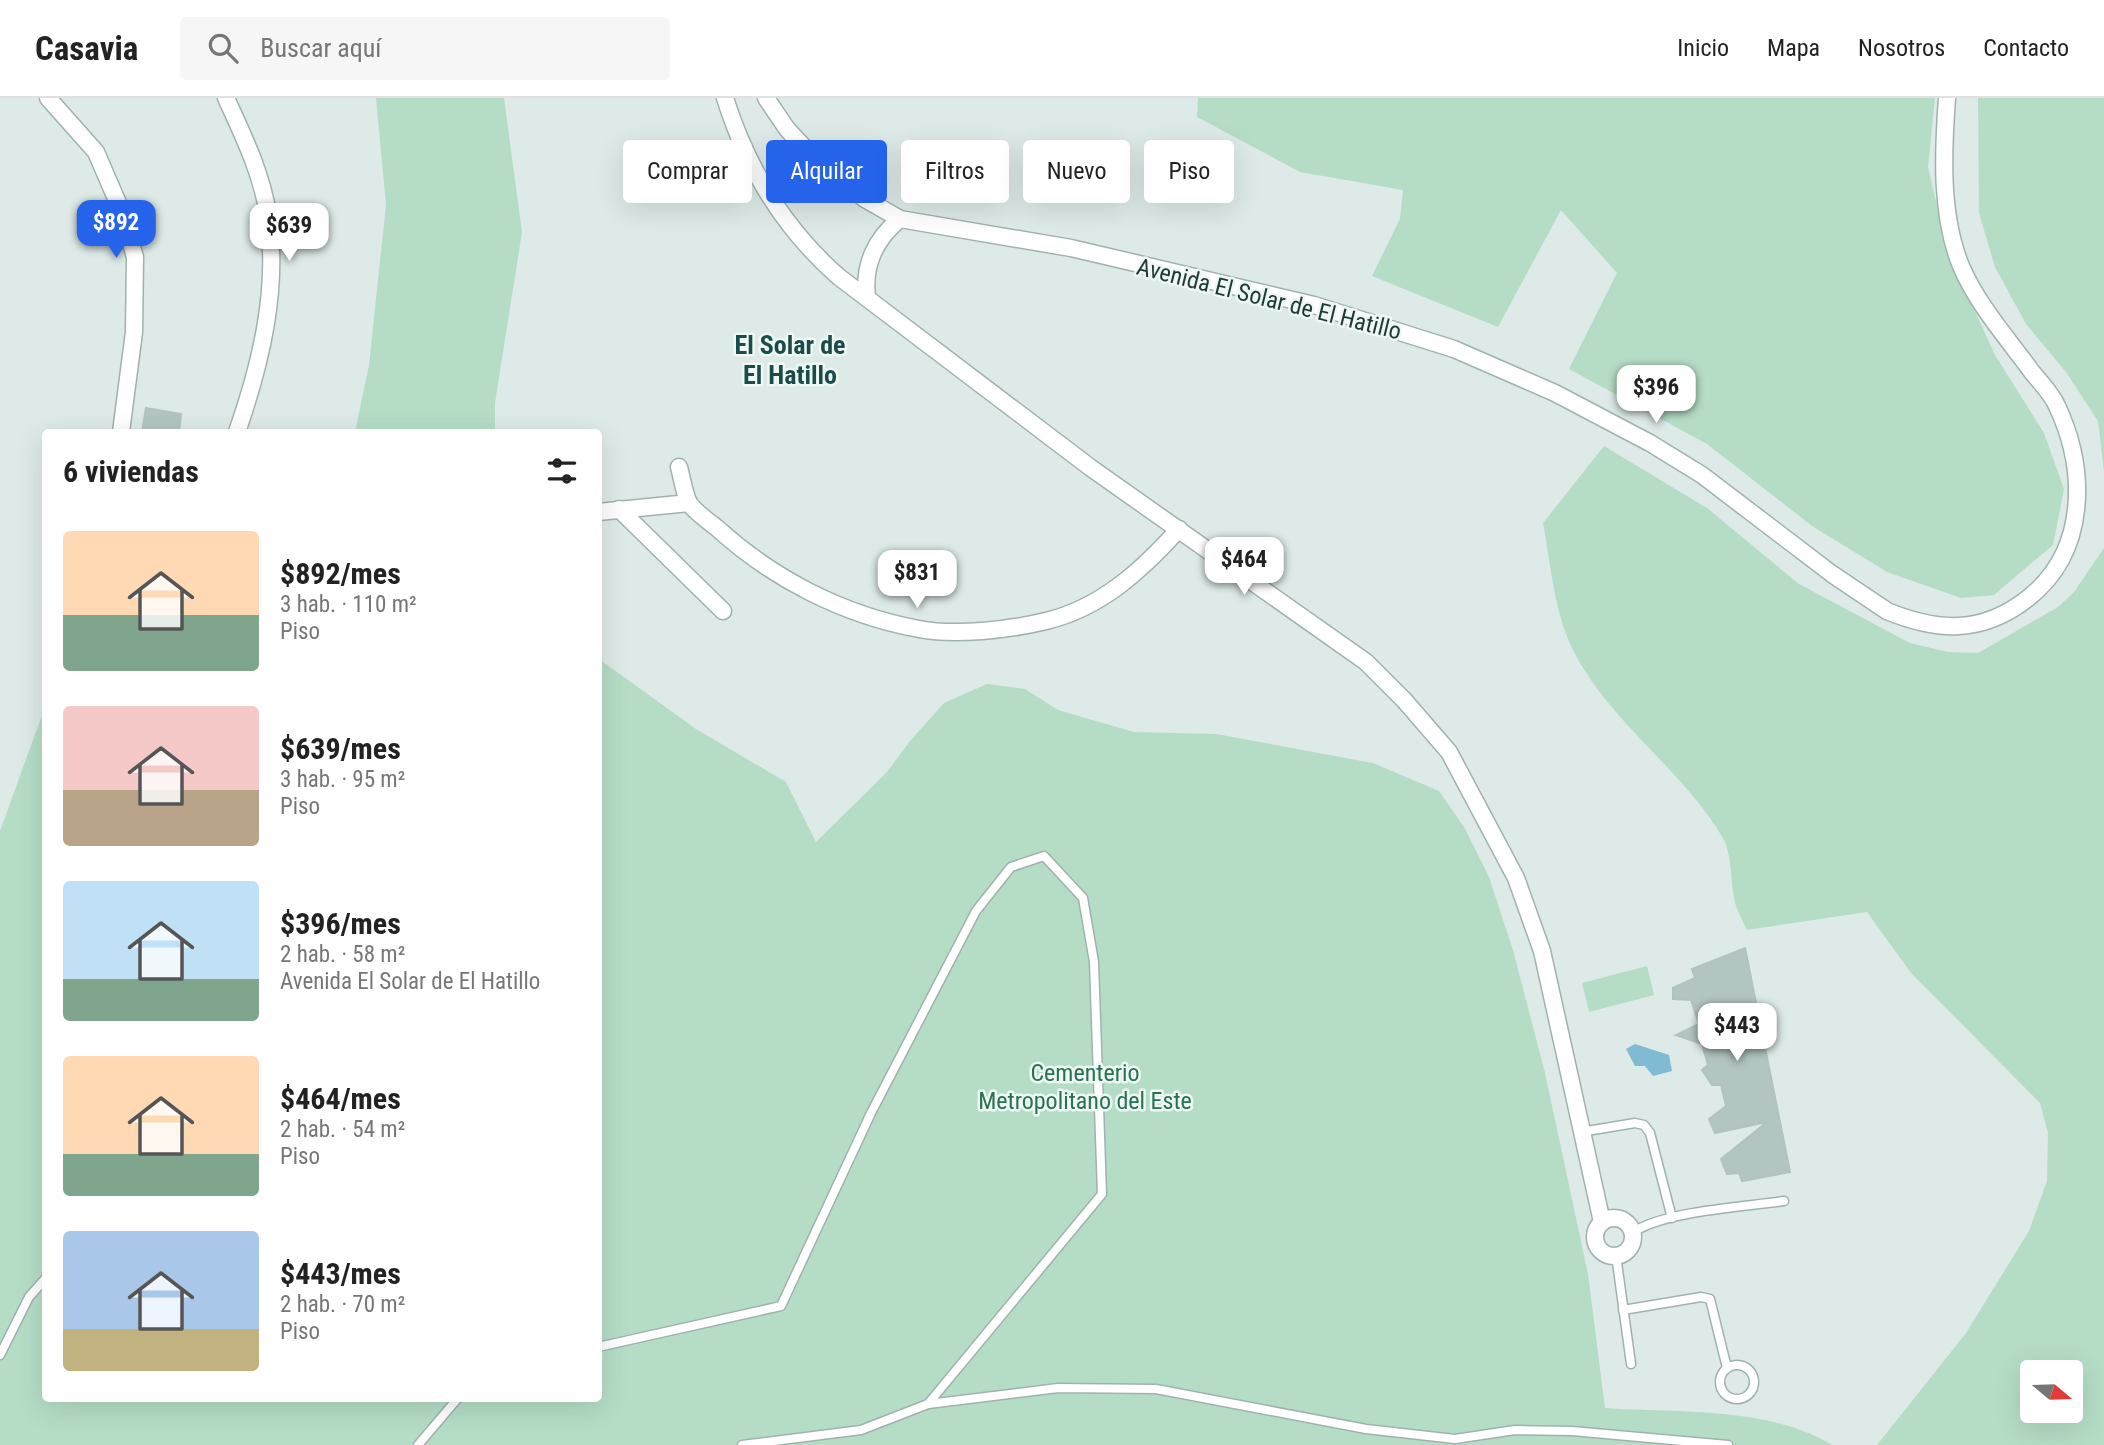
<!DOCTYPE html>
<html lang="es">
<meta charset="utf-8">
<style>
body{margin:0;font-family:"Roboto Condensed",sans-serif;background:#f6f6f6;color:#222;height:100vh;display:flex;flex-direction:column;font-size:26px;white-space:nowrap}
*{box-sizing:border-box;margin:0}
p{font-size:23px;color:#767676}
.icon{flex:none;width:38px;height:38px;fill:none;stroke:currentColor;stroke-width:2;stroke-linecap:round;stroke-linejoin:round}
.map{position:relative;flex:1;overflow:hidden}
.sheet{position:absolute;left:42px;top:331px;width:560px;height:973px;display:flex;flex-direction:column;background:#fff;border-radius:7px;box-shadow:0 7px 28px #0002}
.sheet>*{flex:none}
.top-card{position:absolute;left:623px;top:42px;width:665px;height:63px;display:flex;gap:14px}
.needle{width:46px;rotate:109deg}
.controls{position:absolute;left:2020px;top:1262px;display:grid;gap:14px}
.controls a{display:grid;place-items:center;width:63px;height:63px;border-radius:7px;background:#fff;box-shadow:0 7px 28px #0002;font-size:35px}
.price{position:absolute;translate:-50% -60px;padding:0 16px;border-radius:14px;background:#fff;color:#222;font-size:23px;line-height:46px;filter:drop-shadow(0 2px 4px #0008)}
.price::after{content:'';position:absolute;left:50%;top:42px;width:21px;height:16px;margin-left:-10px;background:inherit;clip-path:polygon(0 0,100% 0,50% 100%)}
.price.selected{background:#2563eb;color:#fff}
ul{padding:0;list-style:none}
li{display:flex;align-items:center;gap:21px;height:175px;padding:0 21px}
li span{display:grid;place-items:center;flex:none;width:196px;height:140px;border-radius:7px;color:#555}
li>.icon{margin-inline-start:auto}
span .icon{width:84px;height:84px;fill:#fffc;stroke-width:1}
li b{font-size:30px}
h2{display:flex;justify-content:space-between;align-items:center;height:84px;padding:0 21px;font-size:30px}
.pill{padding:0 24px;border-radius:7px;background:#fff;box-shadow:0 7px 28px #0002;font-size:24px;line-height:63px}
.pill.selected{background:#2563eb;color:#fff}
header{display:flex;align-items:center;gap:42px;box-sizing:border-box;height:98px;padding:0 35px;background:#fff;border-bottom:2px solid #e0e0e0}
header strong{font-size:33px}
nav{display:flex;gap:38px;margin-inline-start:auto;font-size:24px}
.search{width:490px;height:63px;background:#f6f6f6;display:flex;align-items:center;gap:18px;box-sizing:border-box;padding:0 24px;border-radius:7px;color:#767676;font-size:26px}
.map>svg:first-child{display:block}
.green{fill:#b5ddc6;fill-rule:evenodd}
.water{fill:#81bad3}
.building{fill:#b3c5c0;stroke:#b0c4bf;stroke-width:2}
.lines{fill:none;stroke-linecap:round;stroke-linejoin:round}
.lane-casing{stroke:#a0b2af;stroke-width:11}
.street-casing{stroke:#a0b2af;stroke-width:19}
.lane{stroke:#fff;stroke-width:8}
.street{stroke:#fff;stroke-width:16}
.labels{text-anchor:middle;stroke-width:5;stroke-linejoin:round;paint-order:stroke}
.street-label{font-size:24px;fill:#1e3a37;stroke:#eef7f4}
.park-label{font-size:24px;fill:#277350;stroke:#eef7f4}
.neighbourhood-label{font-size:26px;font-weight:bold;fill:#1a4d49;stroke:#eef7f4}
</style>
<header>
<strong>Casavia</strong>
<div class="search"><svg class="icon" aria-label="search" viewBox="0 0 24 24"><circle cx="10" cy="10" r="6"/><path d="M15 15l6 6"/></svg>Buscar aquí</div>
<nav><a>Inicio</a><a>Mapa</a><a>Nosotros</a><a>Contacto</a></nav>
</header>
<div class="map">
<svg width="2104" height="1347" viewBox="0 0 2104 1347">
<rect width="100%" height="100%" fill="#ddeae7"/>
<g class="green">
<path d="M376,0H504L522,134L495,305V334H355L369,267L386,107Z"/>
<path d="M1198,0H1935L1928,69L1947,152L1995,257L2044,335L2064,391L2053,447L1994,497L1961,500L1887,474L1812,428L1707,346L1569,271L1617,175L1561,112L1498,229L1372,178L1400,121L1403,92L1300,74L1197,19Z"/>
<path d="M1978,0H2104V374L2098,323L2066,274L2026,226L1995,169L1979,115Z"/>
<path d="M1604,348L1707,410L1799,486L1910,545L1948,554L1978,555L2058,509L2074,494L2104,450V1347H1877L1966,1235L2029,1133L2047,1083L2048,1035L2040,1005L1911,875L1867,814L1747,832C1743,824 1739,816 1736,808C1730,787 1733,759 1723,740C1682,671 1611,625 1574,554C1554,515 1551,467 1543,425ZM2032,1274H2070V1312H2032Z"/>
<path d="M599,561L696,631L786,684L816,744L887,674L910,643L944,605L987,586L1025,591L1058,612L1134,634L1216,636L1373,665L1439,693L1464,729L1489,779L1513,852L1545,975L1588,1176L1605,1310C1678,1315 1767,1308 1832,1347H0V733L45,609L46,1300H598Z"/>
<path d="M1647,868L1654,897L1589,914L1582,885Z"/>
</g>
<path class="water" d="M1635,946L1669,957L1672,973L1653,978L1645,968H1635L1626,951Z"/>
<g class="building">
<path d="M146,310L181,316L179,334H142Z"/>
<path d="M1745,850L1790,1074L1742,1083L1739,1075L1727,1076L1721,1061L1767,1024L1715,1035L1709,1021L1726,1008L1721,987H1712L1702,972L1708,967L1702,946L1676,937L1699,926L1691,902L1673,901V890L1695,880L1692,871Z"/>
</g>
<g class="lines">
<g class="lane-casing">
<g id="lane">
<path d="M1581,1034L1635,1025L1644,1027L1650,1035L1672,1120"/>
<path d="M1632,1135C1663,1113 1744,1109 1784,1103"/>
<path d="M1616,1157L1631,1266"/>
<path d="M1623,1212L1701,1199L1710,1201L1727,1270"/>
<path d="M598,1249L781,1208L871,1015L976,813L1011,769L1044,758L1083,800L1094,864L1102,1096L928,1306L861,1332L742,1347"/>
<path d="M0,1257L29,1199L46,1180"/>
<circle cx="1737" cy="1284" r="17"/>
<path d="M928,1306L1058,1290L1156,1291L1366,1331L1455,1341L1515,1332L1572,1333L1728,1347"/>
<path d="M418,1347L458,1300"/>
</g>
</g>
<g class="street-casing">
<g id="street">
<path d="M48,0L96,54L121,112L135,159L134,234L121,334"/>
<path d="M226,0C243,37 262,76 268,117C279,191 261,265 237,334"/>
<path d="M725,0C747,70 784,131 839,179L1091,370L1366,564L1404,602L1449,654L1516,780L1542,853L1602,1124"/>
<path d="M766,0L787,31L814,60L865,101L900,121L1071,150L1314,207L1454,251L1555,295L1650,345L1702,377L1832,476L1887,513C1938,534 1982,536 2027,501C2088,454 2087,372 2057,308C2052,296 2040,284 2032,274C2008,241 1977,206 1961,168C1940,117 1943,54 1947,0"/>
<path d="M867,198C863,167 876,140 900,121"/>
<path d="M679,369C682,380 684,395 689,405C695,414 708,423 717,430C773,481 843,517 919,531C955,538 1009,532 1046,523C1101,510 1142,472 1179,431"/>
<path d="M619,411L723,513"/>
<path d="M598,414L689,405"/>
<circle cx="1614" cy="1139" r="19"/>
</g>
</g>
<use href="#lane" class="lane"/>
<use href="#street" class="street"/>
</g>
<g class="labels">
<g class="street-label">
<text transform="translate(1269 201) rotate(14)" y="8">Avenida El Solar de El Hatillo</text>
</g>
<g class="park-label">
<text x="1085" y="983">Cementerio<tspan x="1085" dy="28">Metropolitano del Este</tspan></text>
</g>
<g class="neighbourhood-label">
<text x="790" y="256">El Solar de<tspan x="790" dy="30">El Hatillo</tspan></text>
</g>
</g>
</svg>
<div class="controls">
<a><svg class="needle" viewBox="-14 -14 28 28"><path d="M0-13l5 13h-10z" fill="#e53935"/><path d="M0 13l5-13h-10z" fill="#767676"/></svg></a>
</div>
<b class="price selected" style="left:116px;top:162px">$892</b>
<b class="price" style="left:289px;top:165px">$639</b>
<b class="price" style="left:1656px;top:327px">$396</b>
<b class="price" style="left:1244px;top:499px">$464</b>
<b class="price" style="left:917px;top:512px">$831</b>
<b class="price" style="left:1737px;top:965px">$443</b>
<div class="top-card">
<a class="pill">Comprar</a>
<a class="pill selected">Alquilar</a>
<a class="pill">Filtros</a>
<a class="pill">Nuevo</a>
<a class="pill">Piso</a>
</div>
<section class="sheet">
<h2>6 viviendas<svg class="icon" aria-label="filters" viewBox="0 0 24 24"><path d="M4 7h16M4 17h16"/><circle cx="9" cy="7" r="2"/><circle cx="15" cy="17" r="2"/></svg></h2>
<ul>
<li><span style="background:linear-gradient(#ffd9b3 60%,#7fa58c 0)"><svg class="icon" aria-label="home" viewBox="0 0 24 24"><path d="M3 11l9-7 9 7M6 9v11h12V9"/></svg></span><div><b>$892/mes</b><p>3 hab. · 110 m²</p><p>Piso</p></div></li>
<li><span style="background:linear-gradient(#f6c9c9 60%,#b9a48a 0)"><svg class="icon" aria-label="home" viewBox="0 0 24 24"><path d="M3 11l9-7 9 7M6 9v11h12V9"/></svg></span><div><b>$639/mes</b><p>3 hab. · 95 m²</p><p>Piso</p></div></li>
<li><span style="background:linear-gradient(#bfe0f5 70%,#7fa58c 0)"><svg class="icon" aria-label="home" viewBox="0 0 24 24"><path d="M3 11l9-7 9 7M6 9v11h12V9"/></svg></span><div><b>$396/mes</b><p>2 hab. · 58 m²</p><p>Avenida El Solar de El Hatillo</p></div></li>
<li><span style="background:linear-gradient(#ffd9b3 70%,#7fa58c 0)"><svg class="icon" aria-label="home" viewBox="0 0 24 24"><path d="M3 11l9-7 9 7M6 9v11h12V9"/></svg></span><div><b>$464/mes</b><p>2 hab. · 54 m²</p><p>Piso</p></div></li>
<li><span style="background:linear-gradient(#a9c7e8 70%,#c2b280 0)"><svg class="icon" aria-label="home" viewBox="0 0 24 24"><path d="M3 11l9-7 9 7M6 9v11h12V9"/></svg></span><div><b>$443/mes</b><p>2 hab. · 70 m²</p><p>Piso</p></div></li>
</ul>
</section>
</div>
